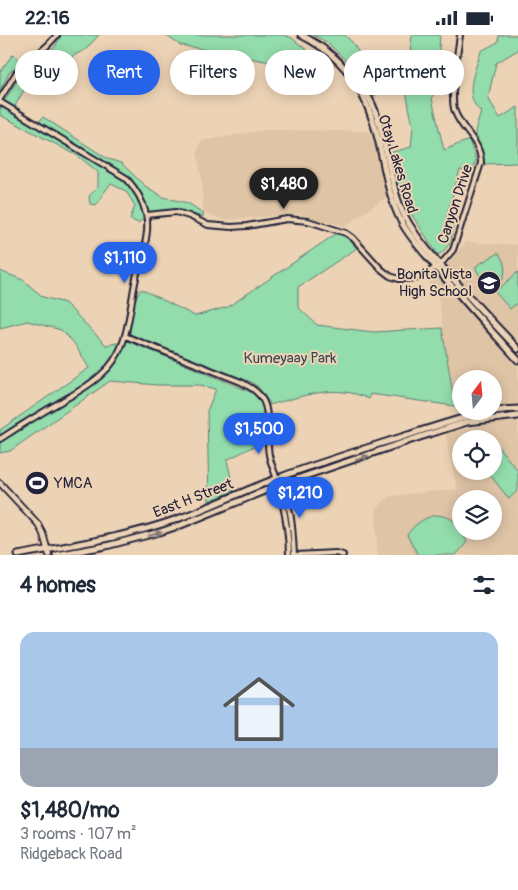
<!DOCTYPE html>
<meta charset="utf-8">
<style>
body{margin:0;font-family:Pangolin,sans-serif;background:#f2f2f3;color:#1f2937;height:100vh;display:flex;flex-direction:column;font-size:19px;white-space:nowrap}
*{box-sizing:border-box;margin:0}
p{font-size:16px;color:#747a83}
.icon{flex:none;width:28px;height:28px;fill:none;stroke:currentColor;stroke-width:2;stroke-linecap:round;stroke-linejoin:round}
.map{position:relative;height:520px;overflow:hidden}
.sheet{display:flex;flex-direction:column;background:#fff;flex:1}
.sheet>*{flex:none}
.banner{position:absolute;left:15px;top:15px;width:489px;height:45px;display:flex;gap:10px}
.needle{width:32px;rotate:16deg}
.tools{position:absolute;left:452px;top:335px;display:grid;gap:10px}
.tools a{display:grid;place-items:center;width:50px;height:50px;border-radius:50%;background:#fff;box-shadow:0 2px 12px #0003;font-size:25px}
.price{position:absolute;translate:-50% -42px;padding:0 11px;border-radius:18px;background:#2563eb;color:#fff;font-size:16px;line-height:32px;filter:drop-shadow(0 1px 2px #0008)}
.price::after{content:'';position:absolute;left:50%;top:30px;width:15px;height:11px;margin-left:-8px;background:inherit;clip-path:polygon(0 0,100% 0,50% 100%)}
.price.active{background:#222;color:#fff}
ul{padding:0;list-style:none}
li{display:grid;align-content:center;gap:10px;height:265px;padding:0 20px}
li span{display:grid;place-items:center;height:155px;border-radius:15px;color:#555}
li>.icon{margin-inline-start:auto}
span .icon{width:90px;height:90px;fill:#fffc;stroke-width:1}
li b{font-size:21px}
h2{display:flex;justify-content:space-between;align-items:center;height:60px;padding:0 20px;font-size:21px}
.pill{padding:0 18px;border-radius:22px;background:#fff;box-shadow:0 2px 12px #0003;font-size:18px;line-height:45px}
.pill.active{background:#2563eb;color:#fff}
.status{display:flex;justify-content:space-between;align-items:center;height:35px;padding:0 25px;background:#fff;direction:ltr}
.status svg{height:14px;fill:currentColor}
.map>svg:first-child{display:block}
.built{fill:#dfc4a6;fill-rule:evenodd}
.green{fill:#93dcac;stroke:#5a7f74}
.lines{fill:none;stroke-linecap:round;stroke-linejoin:round}
.tertiary-casing{stroke:#22223b;stroke-width:8}
.secondary-casing{stroke:#22223b;stroke-width:8}
.primary-casing{stroke:#22223b;stroke-width:9}
.tertiary{stroke:#edd3b5;stroke-width:4}
.secondary{stroke:#edd3b5;stroke-width:4.5}
.primary{stroke:#edd3b5;stroke-width:5}
.oneway{fill:#887a78}
.labels{text-anchor:middle;stroke-width:4;stroke-linejoin:round;paint-order:stroke}
.street-label{font-size:15px;fill:#22223b;stroke:#edd3b5}
.poi-label{font-size:15px;fill:#22223b;stroke:#edd3b5;text-anchor:end}
.park-label{font-size:15px;fill:#394752;stroke:#edd3b5}
</style>
<div class="status"><b>22:16</b><svg viewBox="0 0 49 12"><path d="M0 12V9h3v3zM5 12V6h3v6zM10 12V3h3v9zM15 12V0h3v12zM26 1h20v11H26zM47 4h2v5h-2z"/></svg></div>
<div class="map">
<svg width="518" height="520" viewBox="0 0 518 520">
<rect width="100%" height="100%" fill="#edd3b5"/>
<filter id="ink" filterUnits="userSpaceOnUse"><feTurbulence type="fractalNoise" baseFrequency=".02" numOctaves="2"/><feDisplacementMap in="SourceGraphic" scale="10" xChannelSelector="R" yChannelSelector="G"/><feConvolveMatrix kernelMatrix="1 2 1 2 8 2 1 2 1" color-interpolation-filters="sRGB"/></filter>
<g filter="url(#ink)">
<g class="built">
<path d="M265,95L368,96L376,105L388,161L345,191L298,179L225,185L203,178L202,145L197,117L201,106Z"/>
<path d="M466,207L518,210V310L445,232Z"/>
<path d="M436,240L518,331V370L494,373V344H461V376H473L456,379L438,259L428,246V243Z"/>
<path d="M518,385V520H377L376,474L389,461L457,454L445,398L500,387ZM461,404H494V436H461ZM461,464H494V496H461Z"/>
</g>
<g class="green">
<path d="M61,0H99L86,14L45,36L28,48L15,71L39,87L43,82L108,124L121,128L145,151L163,162L188,168L203,178V182C173,174 165,168 138,188L130,184L135,171L126,156L111,149L105,156L96,170L90,169L89,161L98,152V137L78,121L0,80V61L6,64L23,35L55,12Z"/>
<path d="M165,0H283L292,3L315,22L302,33L180,10Z"/>
<path d="M313,0H345L352,7L383,56L372,62C355,38 340,12 313,0Z"/>
<path d="M412,0H440L437,42L432,64L444,115L469,105L476,125L471,138L460,135L446,183L453,190C453,202 449,214 438,220L412,180L398,153L389,118L411,112L413,92L406,56Z"/>
<path d="M499,0H518V15L496,28L488,63L500,83L518,72V128L485,129L475,96L481,77C462,60 475,37 481,16L498,7Z"/>
<path d="M13,19L22,27L9,38L0,56V37Z"/>
<path d="M337,198L346,201L357,213L298,252V272L317,290L373,297L442,293L455,371L370,359L369,364C335,348 304,361 269,370V367L259,353L251,347L131,300L130,298L134,267L141,254L195,281L228,272Z"/>
<path d="M498,218C509,230 507,251 488,255L476,234V231Z"/>
<path d="M0,236L23,245L43,262L65,268L106,310L128,306L251,357L262,368L264,383L263,409L250,413L227,425L234,456L209,466L207,376L216,354L200,350H158L110,346L10,416L0,418V395L89,333L74,308L61,295L27,286L0,293Z"/>
<path d="M518,237V267L510,274L495,257Z"/>
<path d="M496,409L518,436V455L509,464L487,436H494V410Z"/>
<path d="M435,480C456,481 459,491 467,507L456,520H418L407,500C415,489 422,484 435,480Z"/>
</g>
<g class="lines">
<g class="tertiary-casing">
<g id="tertiary">
<path d="M0,64L16,38L48,10L57,0"/>
<path d="M0,67L126,143C136,154 143,165 146,179C151,200 140,223 136,243C131,265 130,289 122,310C118,320 111,331 103,338C91,350 76,358 62,366C41,378 20,391 0,404"/>
<path d="M147,180L176,177L189,181L208,190L231,192L247,191L287,184L308,186L346,198L353,203L381,234L390,241L399,244L419,243L440,230L453,215L481,128C481,106 462,96 455,77C449,61 458,18 460,0"/>
<path d="M125,301L241,347C252,353 261,358 265,370C270,386 266,404 269,420C271,430 276,439 278,449C284,472 289,495 289,520"/>
<path d="M279,450C292,466 293,500 294,520"/>
<path d="M295,520L336,518L343,520"/>
</g>
</g>
<g class="secondary-casing">
<path id="secondary" d="M0,448L38,489L43,499L49,520"/>
</g>
<g class="primary-casing">
<g id="primary">
<path d="M301,0C351,25 370,64 381,117C386,140 390,165 401,186C408,200 420,213 430,225C458,260 488,292 518,325"/>
<path d="M358,50C384,69 387,141 400,171C412,200 435,224 456,247C476,270 497,292 518,314"/>
<path d="M18,520C72,510 128,502 180,483C213,471 245,455 278,443C321,427 364,414 408,400C443,389 480,375 518,374"/>
<path d="M56,520L106,511L160,497L181,490L279,450L420,402L467,387L518,381"/>
</g>
</g>
<use href="#tertiary" class="tertiary"/>
<use href="#secondary" class="secondary"/>
<use href="#primary" class="primary"/>
</g>
<defs><path id="oneway-solid" d="M-6-.8H1V-3.2L6.5 0L1 3.2V.8H-6Z" transform="scale(1.25)"/></defs>
<g class="oneway">
<use href="#oneway-solid" transform="translate(362 423) rotate(-19)"/>
<use href="#oneway-solid" transform="translate(155 499) rotate(-16)"/>
</g>
</g>
<defs>
<g id="school-disc" transform="scale(1.25)"><circle r="9.5" fill="#22223b" stroke="#edd3b5"/><path d="M0-5L7-2L0 1L-7-2ZM-4 1L0 2.5L4 1V4Q0 6-4 4Z" fill="#fff"/></g>
<g id="stadium-disc" transform="scale(1.25)"><circle r="9.5" fill="#22223b" stroke="#edd3b5"/><path d="M0-5a6.5 5 0 1 0 0 10a6.5 5 0 1 0 0-10ZM-3.5-1.8h7v3.6h-7Z" fill="#fff"/></g>
</defs>
<g fill-rule="evenodd">
<use href="#school-disc" x="489" y="248"/>
<use href="#stadium-disc" x="37" y="448"/>
</g>
<g class="labels">
<g class="street-label">
<text transform="translate(398 129) rotate(73)" y="5">Otay Lakes Road</text>
<text transform="translate(455 169) rotate(-72)" y="5">Canyon Drive</text>
<text transform="translate(193 463) rotate(-21)" y="5">East H Street</text>
</g>
<g class="poi-label">
<text x="472" y="244">Bonita Vista<tspan x="472" dy="17">High School</tspan></text>
<text x="54" y="453" text-anchor="start">YMCA</text>
</g>
<g class="park-label">
<text x="290" y="328">Kumeyaay Park</text>
</g>
</g>
</svg>
<div class="tools">
<a><svg class="needle" viewBox="-14 -14 28 28"><path d="M0-13l5 13h-10z" fill="#e53935"/><path d="M0 13l5-13h-10z" fill="#747a83"/></svg></a>
<a><svg class="icon" aria-label="locate" viewBox="0 0 24 24"><circle cx="12" cy="12" r="6"/><path d="M12 2v4M12 18v4M2 12h4M18 12h4"/></svg></a>
<a><svg class="icon" aria-label="layers" viewBox="0 0 24 24"><path d="M12 4l9 5-9 5-9-5zM3 14l9 5 9-5"/></svg></a>
</div>
<b class="price active" style="left:284px;top:175px">$1,480</b>
<b class="price" style="left:125px;top:249px">$1,110</b>
<b class="price" style="left:259px;top:420px">$1,500</b>
<b class="price" style="left:300px;top:484px">$1,210</b>
<div class="banner">
<a class="pill">Buy</a>
<a class="pill active">Rent</a>
<a class="pill">Filters</a>
<a class="pill">New</a>
<a class="pill">Apartment</a>
</div>
</div>
<section class="sheet">
<h2>4 homes<svg class="icon" aria-label="filters" viewBox="0 0 24 24"><path d="M4 7h16M4 17h16"/><circle cx="9" cy="7" r="2"/><circle cx="15" cy="17" r="2"/></svg></h2>
<ul>
<li><span style="background:linear-gradient(#a9c7e8 75%,#9aa5b1 0)"><svg class="icon" aria-label="home" viewBox="0 0 24 24"><path d="M3 11l9-7 9 7M6 9v11h12V9"/></svg></span><div><b>$1,480/mo</b><p>3 rooms · 107 m²</p><p>Ridgeback Road</p></div></li>
</ul>
</section>
